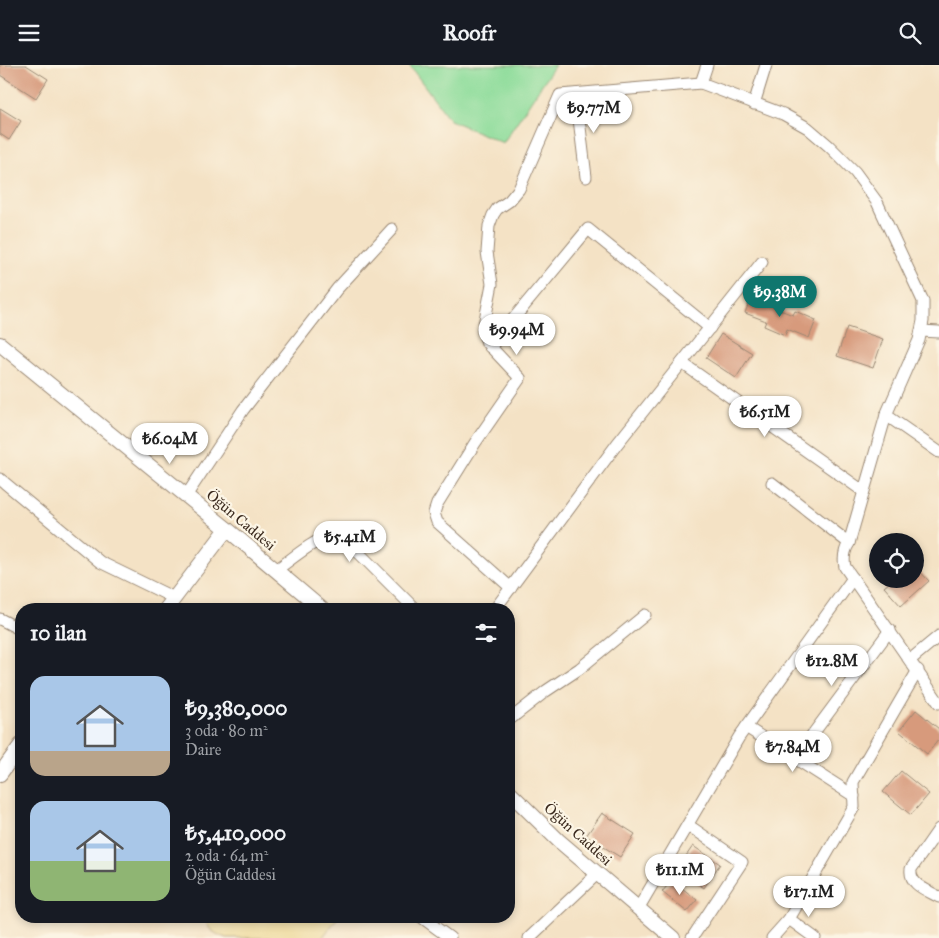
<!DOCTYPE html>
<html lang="tr">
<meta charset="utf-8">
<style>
body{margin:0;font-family:"IM FELL Great Primer",serif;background:#20242c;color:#f1f3f6;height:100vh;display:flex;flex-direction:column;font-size:19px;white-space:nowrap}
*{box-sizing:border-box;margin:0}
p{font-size:16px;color:#9ea1a6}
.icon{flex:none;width:28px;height:28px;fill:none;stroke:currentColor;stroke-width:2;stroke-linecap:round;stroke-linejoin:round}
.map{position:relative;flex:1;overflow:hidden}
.details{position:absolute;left:15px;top:538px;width:500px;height:320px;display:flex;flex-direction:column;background:#171b24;border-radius:20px;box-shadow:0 2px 8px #0003}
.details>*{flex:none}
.tools{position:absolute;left:869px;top:468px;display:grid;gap:10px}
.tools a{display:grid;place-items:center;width:55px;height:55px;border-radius:50%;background:#171b24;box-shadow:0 2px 8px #0003;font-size:25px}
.price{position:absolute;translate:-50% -42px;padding:0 11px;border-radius:18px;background:#fff;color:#222;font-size:16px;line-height:32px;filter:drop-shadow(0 1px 2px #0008)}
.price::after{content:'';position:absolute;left:50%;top:30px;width:15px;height:11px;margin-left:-8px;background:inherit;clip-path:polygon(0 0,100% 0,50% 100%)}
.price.selected{background:#0f766e;color:#fff}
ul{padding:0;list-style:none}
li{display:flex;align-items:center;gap:15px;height:125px;padding:0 15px}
li span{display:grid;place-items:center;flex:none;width:140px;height:100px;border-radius:15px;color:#555}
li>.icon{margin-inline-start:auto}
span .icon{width:60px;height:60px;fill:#fffc;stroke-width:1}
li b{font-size:21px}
h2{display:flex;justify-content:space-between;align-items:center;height:60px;padding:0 15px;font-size:21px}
header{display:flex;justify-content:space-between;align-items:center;height:65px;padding:0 15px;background:#171b24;font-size:22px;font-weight:700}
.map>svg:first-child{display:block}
.green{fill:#8cdc9a;stroke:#64835c}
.sand{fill:#eeda9e;stroke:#94825e}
.building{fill:#d79a7b}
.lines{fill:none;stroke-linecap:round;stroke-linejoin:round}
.minor-casing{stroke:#988672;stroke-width:13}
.tertiary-casing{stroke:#988672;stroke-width:16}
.minor{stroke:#fff;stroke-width:11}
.tertiary{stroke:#fff;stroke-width:14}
.labels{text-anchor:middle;stroke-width:4.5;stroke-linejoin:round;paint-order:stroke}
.street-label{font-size:15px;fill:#3b2a1e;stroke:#fcf5e5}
</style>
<header><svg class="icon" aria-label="menu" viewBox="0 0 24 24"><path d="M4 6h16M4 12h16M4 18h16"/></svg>Roofr<svg class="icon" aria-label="search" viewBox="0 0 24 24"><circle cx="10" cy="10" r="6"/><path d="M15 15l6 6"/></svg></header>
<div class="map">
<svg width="939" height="873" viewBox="0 0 939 873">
<rect width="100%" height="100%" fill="#fcf5e5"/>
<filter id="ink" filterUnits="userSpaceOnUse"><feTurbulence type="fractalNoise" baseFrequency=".02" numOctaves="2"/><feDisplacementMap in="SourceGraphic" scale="10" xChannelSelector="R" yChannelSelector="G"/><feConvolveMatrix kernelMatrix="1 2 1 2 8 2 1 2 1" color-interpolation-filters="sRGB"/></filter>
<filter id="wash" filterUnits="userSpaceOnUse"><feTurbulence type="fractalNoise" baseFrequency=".0096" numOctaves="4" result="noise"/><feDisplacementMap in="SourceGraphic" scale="20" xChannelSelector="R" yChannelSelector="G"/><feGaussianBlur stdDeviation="1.12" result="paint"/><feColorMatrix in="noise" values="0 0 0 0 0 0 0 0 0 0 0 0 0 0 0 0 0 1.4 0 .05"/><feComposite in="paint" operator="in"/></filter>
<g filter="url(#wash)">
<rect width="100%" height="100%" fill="#f4e2c5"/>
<path class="green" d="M409,0H555L503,78L450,55Z"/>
<path class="sand" d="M206,851H339L322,873H226C214,868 206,865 206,851Z"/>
<g id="blocks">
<g class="building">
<path d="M0,0H26L48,14L36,33L0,10Z"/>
<path d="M0,43L21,56L9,75L0,69Z"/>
<path d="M752,230L773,238L772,242L793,250L795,246L816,255L809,273L787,264L785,270L764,261L766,256L745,248Z"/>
<path d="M847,262L883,274L873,303L837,291Z"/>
<path d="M721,269L752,288L736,313L706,293Z"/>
<path d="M915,501L929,516L901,541L884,522L894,514H915Z"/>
<path d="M916,645L939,664V674L927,689L899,666Z"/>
<path d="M901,706L929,729L911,750L883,727Z"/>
<path d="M602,748L635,769L620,792L586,771Z"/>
<path d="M693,781L720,799L704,823L677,804Z"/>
<path d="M672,815L697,835L687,847L662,827Z"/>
</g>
</g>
</g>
<g filter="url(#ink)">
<use href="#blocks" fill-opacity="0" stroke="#988672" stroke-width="1"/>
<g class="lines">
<g class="minor-casing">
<g id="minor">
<path d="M707,0L701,18L783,49L808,63L829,81L855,107L877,137L923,236V256L919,275L886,350L849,478C844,486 843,493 845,502L939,638"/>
<path d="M576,29L586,112"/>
<path d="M754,39L766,0"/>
<path d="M921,266L939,267"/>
<path d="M490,282L588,164L710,263"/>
<path d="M682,298L863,426"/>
<path d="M886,350L939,387"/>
<path d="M0,414L100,497L174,533"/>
<path d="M772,418L849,478"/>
<path d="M186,431L243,345L337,224L392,164"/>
<path d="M276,505C288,497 314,475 327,472C336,471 343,474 350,479L415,544"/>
<path d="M511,523L437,457L434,448L437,439L475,378L520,313L487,278L483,265L492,219L487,187L489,161L493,150L497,144L509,136L519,124L560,30L701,18"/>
<path d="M495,544L617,379L762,197"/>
<path d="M0,554L21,565"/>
<path d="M910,595L939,571"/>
<path d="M509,655L546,626L579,604L645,550"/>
<path d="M746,662L854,731"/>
<path d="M795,693L890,565"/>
<path d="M688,760L742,797L692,873"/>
<path d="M939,764L911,804C909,820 927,825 939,832"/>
<path d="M638,844L739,672L853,513"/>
<path d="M420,851L450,873"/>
<path d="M789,854L815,873"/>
<path d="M529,873L597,809"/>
<path d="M772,873L789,854L854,742L853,717L918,605"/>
</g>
</g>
<g class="tertiary-casing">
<g id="tertiary">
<path d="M0,279L227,464L322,544"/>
<path d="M166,544L227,464"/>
<path d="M0,709L21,680"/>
<path d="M509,727L558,775L673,873"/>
</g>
</g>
<use href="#minor" class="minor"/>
<use href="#tertiary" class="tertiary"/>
</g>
</g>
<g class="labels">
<g class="street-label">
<text transform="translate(241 455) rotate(40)" y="5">Öğün Caddesi</text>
<text transform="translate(578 769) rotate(42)" y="5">Öğün Caddesi</text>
</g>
</g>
</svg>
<div class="tools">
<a><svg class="icon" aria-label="locate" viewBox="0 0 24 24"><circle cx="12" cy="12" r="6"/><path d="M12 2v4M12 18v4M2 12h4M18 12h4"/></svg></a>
</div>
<b class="price" style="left:594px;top:69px">₺9.77M</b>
<b class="price selected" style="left:780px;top:253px">₺9.38M</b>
<b class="price" style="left:517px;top:291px">₺9.94M</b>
<b class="price" style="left:765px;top:373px">₺6.51M</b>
<b class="price" style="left:170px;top:400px">₺6.04M</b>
<b class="price" style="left:350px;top:498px">₺5.41M</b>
<b class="price" style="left:832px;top:622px">₺12.8M</b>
<b class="price" style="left:793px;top:708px">₺7.84M</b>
<b class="price" style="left:680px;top:831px">₺11.1M</b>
<b class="price" style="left:809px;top:853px">₺17.1M</b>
<section class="details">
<h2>10 ilan<svg class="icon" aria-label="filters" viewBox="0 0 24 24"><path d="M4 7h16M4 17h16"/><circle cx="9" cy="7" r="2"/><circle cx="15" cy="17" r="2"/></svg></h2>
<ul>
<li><span style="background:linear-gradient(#a9c7e8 75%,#b9a48a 0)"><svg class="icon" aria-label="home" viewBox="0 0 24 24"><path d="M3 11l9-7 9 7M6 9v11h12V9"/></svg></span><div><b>₺9,380,000</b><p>3 oda · 80 m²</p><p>Daire</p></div></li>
<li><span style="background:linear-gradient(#a9c7e8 60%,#8fb573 0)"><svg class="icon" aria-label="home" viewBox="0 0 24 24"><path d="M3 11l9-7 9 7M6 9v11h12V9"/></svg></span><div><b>₺5,410,000</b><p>2 oda · 64 m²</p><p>Öğün Caddesi</p></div></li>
</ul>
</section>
</div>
